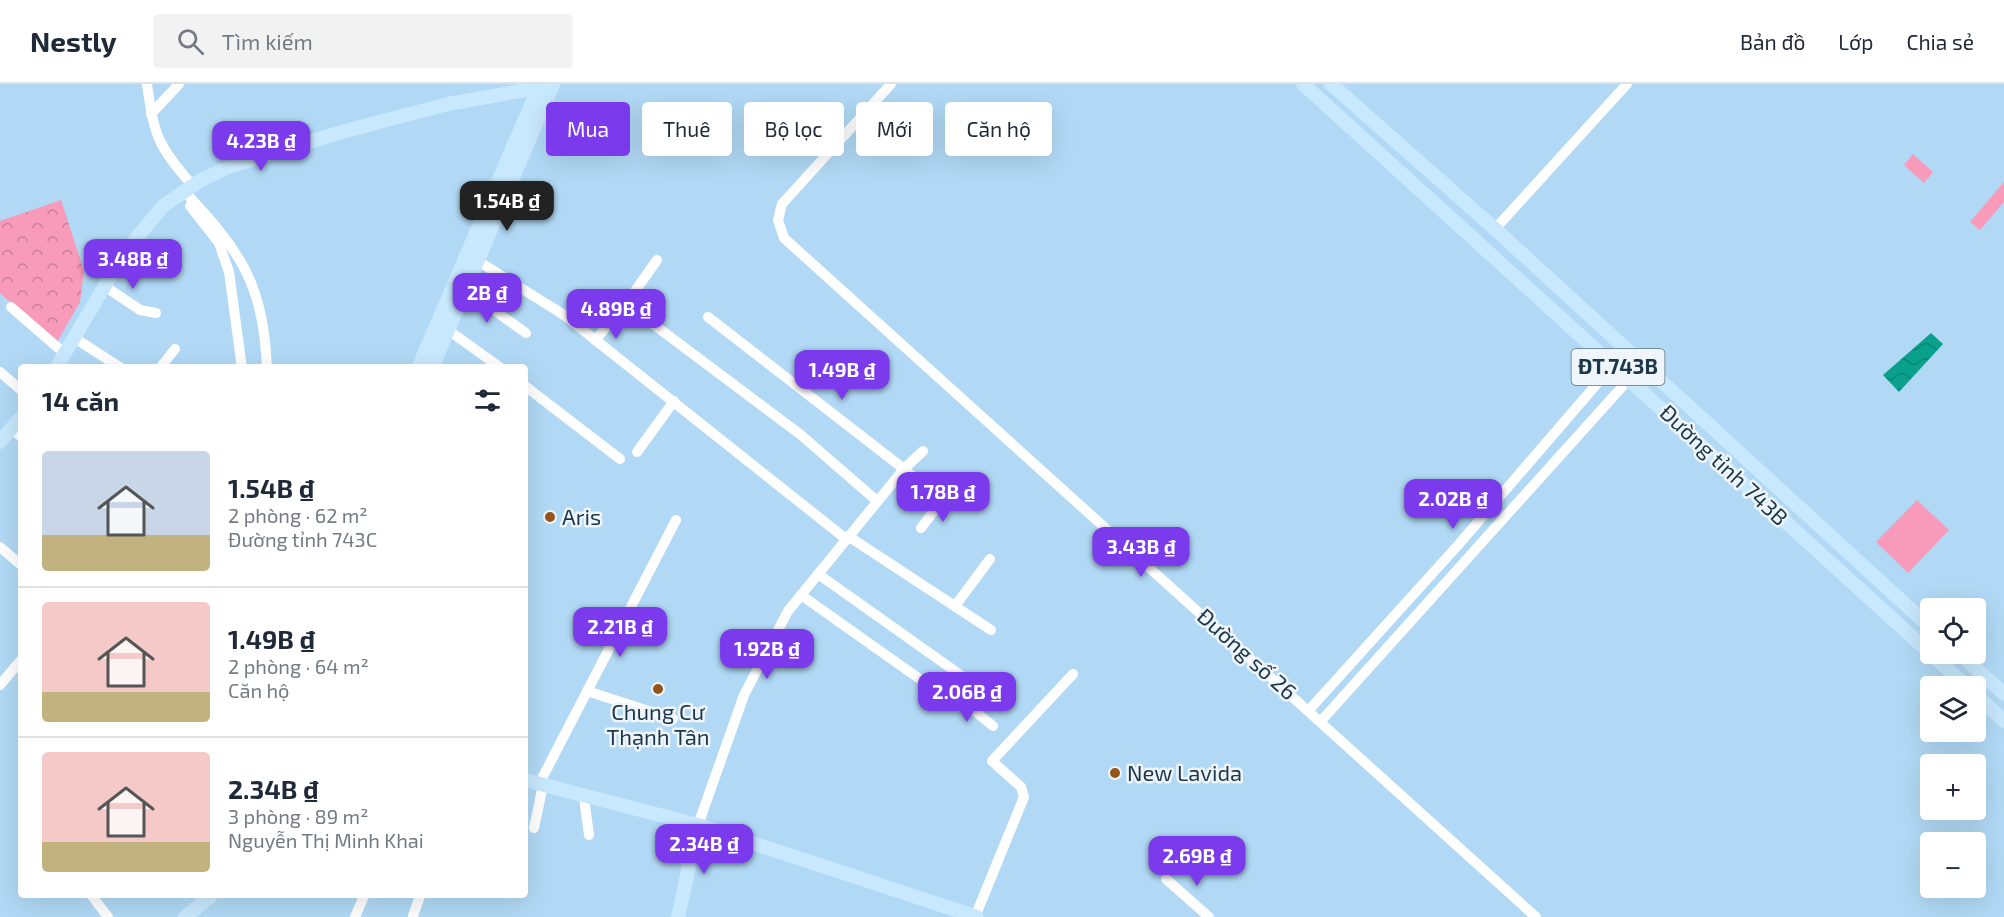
<!DOCTYPE html>
<html lang="vi">
<meta charset="utf-8">
<style>
body{margin:0;font-family:"Exo 2",sans-serif;background:#f2f2f3;color:#1f2937;height:100vh;display:flex;flex-direction:column;font-size:22px;white-space:nowrap}
*{box-sizing:border-box;margin:0}
p{font-size:20px;color:#747a83}
.icon{flex:none;width:33px;height:33px;fill:none;stroke:currentColor;stroke-width:2;stroke-linecap:round;stroke-linejoin:round}
.map{position:relative;flex:1;overflow:hidden}
.sheet{position:absolute;left:18px;top:280px;width:510px;height:534px;display:flex;flex-direction:column;background:#fff;border-radius:6px;box-shadow:0 6px 24px #0002}
.sheet>*{flex:none}
.hud{position:absolute;left:546px;top:18px;width:570px;height:54px;display:flex;gap:12px}
.tools{position:absolute;left:1920px;top:514px;display:grid;gap:12px}
.tools a{display:grid;place-items:center;width:66px;height:66px;border-radius:6px;background:#fff;box-shadow:0 6px 24px #0002;font-size:30px}
.price{position:absolute;translate:-50% -51px;padding:0 14px;border-radius:12px;background:#7c3aed;color:#fff;font-size:20px;line-height:39px;filter:drop-shadow(0 2px 3px #0008)}
.price::after{content:'';position:absolute;left:50%;top:36px;width:18px;height:14px;margin-left:-9px;background:inherit;clip-path:polygon(0 0,100% 0,50% 100%)}
.price.selected{background:#222;color:#fff}
ul{padding:0;list-style:none}
li{display:flex;align-items:center;gap:18px;height:150px;padding:0 24px}
li+li{border-top:2px solid #e0e1e3}
li span{display:grid;place-items:center;flex:none;width:168px;height:120px;border-radius:6px;color:#555}
li>.icon{margin-inline-start:auto}
span .icon{width:72px;height:72px;fill:#fffc;stroke-width:1}
li b{font-size:26px}
h2{display:flex;justify-content:space-between;align-items:center;height:72px;padding:0 24px;font-size:26px}
.pill{padding:0 21px;border-radius:6px;background:#fff;box-shadow:0 6px 24px #0002;font-size:21px;line-height:54px}
.pill.selected{background:#7c3aed;color:#fff}
header{display:flex;align-items:center;gap:36px;box-sizing:border-box;height:84px;padding:0 30px;background:#fff;border-bottom:2px solid #e0e1e3}
header strong{font-size:28px}
nav{display:flex;gap:33px;margin-inline-start:auto;font-size:21px}
.search{width:420px;height:54px;background:#f2f2f3;display:flex;align-items:center;gap:15px;box-sizing:border-box;padding:0 21px;border-radius:6px;color:#747a83;font-size:22px}
.map>svg:first-child{display:block}
.forest{fill:url(#forest-crowns)}
.pitch{fill:#f89ab9}
.water{fill:url(#water-waves)}
.lines{fill:none;stroke-linecap:round;stroke-linejoin:round}
.minor{stroke:#fff;stroke-width:10}
.major{stroke:#c8e8fd;stroke-width:14}
.poi-dot{fill:#94551b;stroke:#eff5fa;stroke-width:2}
.labels{text-anchor:middle;stroke-width:5;stroke-linejoin:round;paint-order:stroke}
.shield{fill:#eff5fa;stroke:#5b717f;stroke-width:1.5}
.shield-label{font-size:21px;font-weight:bold;fill:#1b384a}
.street-label{font-size:22px;fill:#1b384a;stroke:#eff5fa}
.poi-label{font-size:22px;fill:#1b384a;stroke:#eff5fa;text-anchor:start}
</style>
<header>
<strong>Nestly</strong>
<div class="search"><svg class="icon" aria-label="search" viewBox="0 0 24 24"><circle cx="10" cy="10" r="6"/><path d="M15 15l6 6"/></svg>Tìm kiếm</div>
<nav><a>Bản đồ</a><a>Lớp</a><a>Chia sẻ</a></nav>
</header>
<div class="map">
<svg width="2004" height="833" viewBox="0 0 2004 833">
<defs>
<pattern id="forest-crowns" width="20" height="18" patternUnits="userSpaceOnUse" patternTransform="scale(1.5)"><rect width="20" height="18" fill="#f89ab9"/><path d="M2 6a3 3 0 1 1 6 0M12 15a3 3 0 1 1 6 0" fill="none" stroke="#c87f98"/></pattern>
<pattern id="water-waves" width="16" height="10" patternUnits="userSpaceOnUse" patternTransform="scale(1.5)"><rect width="16" height="10" fill="#0aa18c"/><path d="M0 5q4-4 8 0t8 0" fill="none" stroke="#0a8474"/></pattern>
</defs>
<rect width="100%" height="100%" fill="#b1d9f5"/>
<path class="forest" d="M61,116L84,187L80,218L56,260L0,209V137Z"/>
<g class="pitch">
<path d="M1913,70L1933,88L1924,99L1904,81Z"/>
<path d="M2004,98V118L1980,146L1970,138Z"/>
<path d="M1917,416L1949,446L1908,489L1876,458Z"/>
</g>
<path class="water" d="M1931,249L1943,260L1899,308L1883,291Z"/>
<g class="lines">
<g class="minor">
<path d="M147,0C154,52 158,62 192,101"/>
<path d="M891,0L782,120L778,136L784,154L1536,833"/>
<path d="M151,30L179,0"/>
<path d="M184,107C240,167 263,198 267,284"/>
<path d="M190,122L219,159L229,188L242,284"/>
<path d="M1495,145L1627,0"/>
<path d="M478,177L564,231L846,455"/>
<path d="M103,201L140,226L156,229"/>
<path d="M466,206L526,249"/>
<path d="M11,223L64,269"/>
<path d="M641,231L801,351L877,417"/>
<path d="M448,246L501,284"/>
<path d="M73,253L121,284"/>
<path d="M595,256L623,224L657,176"/>
<path d="M160,284L175,265"/>
<path d="M0,288L21,306"/>
<path d="M525,302L620,375"/>
<path d="M12,344L21,353"/>
<path d="M637,368L674,317"/>
<path d="M921,444L942,416L904,385L923,367"/>
<path d="M848,452L991,546"/>
<path d="M0,463L21,481"/>
<path d="M818,490L976,602"/>
<path d="M801,511L948,615L958,616L985,595"/>
<path d="M955,522L990,475"/>
<path d="M0,601L21,576"/>
<path d="M587,607L673,635"/>
<path d="M960,615L993,642"/>
<path d="M1309,626L1459,460L1614,280"/>
<path d="M1321,637L1630,294"/>
<path d="M539,700L676,436"/>
<path d="M584,714L589,751"/>
<path d="M698,741L744,611L788,527L904,385L708,233"/>
<path d="M534,744L543,701"/>
<path d="M1166,795L1209,833"/>
<path d="M92,812L108,833"/>
<path d="M413,832L420,812"/>
<path d="M355,833L364,812"/>
<path d="M975,833L1024,713L1021,703L992,677L1073,590"/>
</g>
<g class="major">
<path d="M1303,0L1930,569"/>
<path d="M1331,0L1495,145L1930,543"/>
<path d="M56,284L125,168L163,122L201,96L231,82L345,47L448,20L553,1"/>
<path d="M418,284L540,0"/>
<path d="M432,284L553,0"/>
<path d="M0,358L21,333"/>
<path d="M1931,570L1967,603"/>
<path d="M1960,570L2004,610"/>
<path d="M1976,611L2004,637"/>
<path d="M525,696L698,741L977,833"/>
<path d="M185,833L211,812"/>
<path d="M678,833L698,741"/>
</g>
</g>
<g class="poi-dot">
<circle cx="550" cy="433" r="6"/>
<circle cx="658" cy="605" r="6"/>
<circle cx="1115" cy="689" r="6"/>
</g>
<g class="labels">
<rect class="shield" x="1571.5" y="265" width="93" height="36" rx="4.5"/>
<g class="shield-label">
<text x="1618" y="290">ĐT.743B</text>
</g>
<g class="street-label">
<text transform="translate(1724 381) rotate(43)" y="8">Đường tỉnh 743B</text>
<text transform="translate(1247 570) rotate(42)" y="8">Đường số 26</text>
</g>
<g class="poi-label">
<text x="562" y="441">Aris</text>
<text x="658" y="636" text-anchor="middle">Chung Cư<tspan x="658" dy="25">Thạnh Tân</tspan></text>
<text x="1127" y="697">New Lavida</text>
</g>
</g>
</svg>
<div class="tools">
<a><svg class="icon" aria-label="locate" viewBox="0 0 24 24"><circle cx="12" cy="12" r="6"/><path d="M12 2v4M12 18v4M2 12h4M18 12h4"/></svg></a>
<a><svg class="icon" aria-label="layers" viewBox="0 0 24 24"><path d="M12 4l9 5-9 5-9-5zM3 14l9 5 9-5"/></svg></a>
<a>+</a>
<a>−</a>
</div>
<b class="price" style="left:261px;top:88px">4.23B ₫</b>
<b class="price selected" style="left:507px;top:148px">1.54B ₫</b>
<b class="price" style="left:133px;top:206px">3.48B ₫</b>
<b class="price" style="left:487px;top:240px">2B ₫</b>
<b class="price" style="left:616px;top:256px">4.89B ₫</b>
<b class="price" style="left:842px;top:317px">1.49B ₫</b>
<b class="price" style="left:943px;top:439px">1.78B ₫</b>
<b class="price" style="left:1453px;top:446px">2.02B ₫</b>
<b class="price" style="left:1141px;top:494px">3.43B ₫</b>
<b class="price" style="left:620px;top:574px">2.21B ₫</b>
<b class="price" style="left:767px;top:596px">1.92B ₫</b>
<b class="price" style="left:967px;top:639px">2.06B ₫</b>
<b class="price" style="left:704px;top:791px">2.34B ₫</b>
<b class="price" style="left:1197px;top:803px">2.69B ₫</b>
<div class="hud">
<a class="pill selected">Mua</a>
<a class="pill">Thuê</a>
<a class="pill">Bộ lọc</a>
<a class="pill">Mới</a>
<a class="pill">Căn hộ</a>
</div>
<section class="sheet">
<h2>14 căn<svg class="icon" aria-label="filters" viewBox="0 0 24 24"><path d="M4 7h16M4 17h16"/><circle cx="9" cy="7" r="2"/><circle cx="15" cy="17" r="2"/></svg></h2>
<ul>
<li><span style="background:linear-gradient(#c9d6e8 70%,#c2b280 0)"><svg class="icon" aria-label="home" viewBox="0 0 24 24"><path d="M3 11l9-7 9 7M6 9v11h12V9"/></svg></span><div><b>1.54B ₫</b><p>2 phòng · 62 m²</p><p>Đường tỉnh 743C</p></div></li>
<li><span style="background:linear-gradient(#f6c9c9 75%,#c2b280 0)"><svg class="icon" aria-label="home" viewBox="0 0 24 24"><path d="M3 11l9-7 9 7M6 9v11h12V9"/></svg></span><div><b>1.49B ₫</b><p>2 phòng · 64 m²</p><p>Căn hộ</p></div></li>
<li><span style="background:linear-gradient(#f6c9c9 75%,#c2b280 0)"><svg class="icon" aria-label="home" viewBox="0 0 24 24"><path d="M3 11l9-7 9 7M6 9v11h12V9"/></svg></span><div><b>2.34B ₫</b><p>3 phòng · 89 m²</p><p>Nguyễn Thị Minh Khai</p></div></li>
</ul>
</section>
</div>
